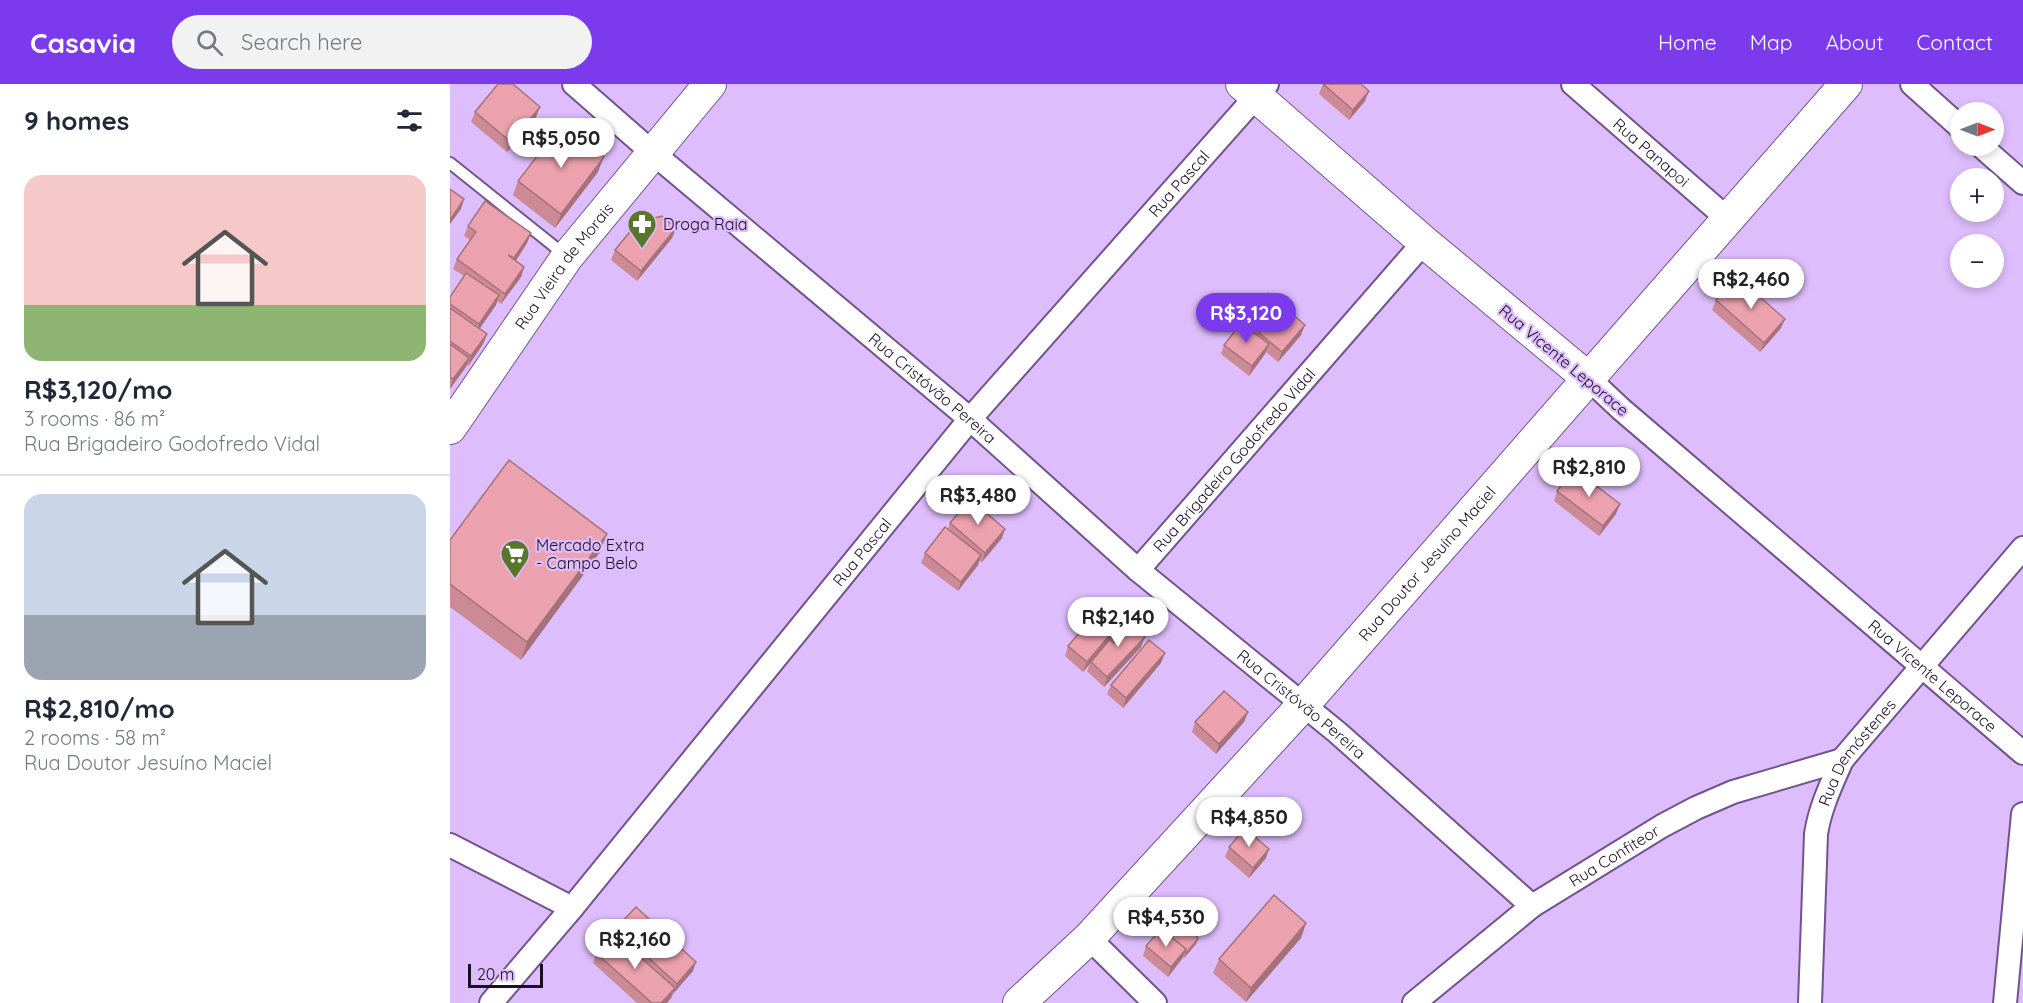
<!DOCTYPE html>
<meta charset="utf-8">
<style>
body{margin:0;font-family:Quicksand,sans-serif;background:#f2f2f3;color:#1f2937;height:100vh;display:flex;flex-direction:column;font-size:22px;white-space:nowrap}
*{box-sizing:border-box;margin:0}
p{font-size:20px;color:#747a83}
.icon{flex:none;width:33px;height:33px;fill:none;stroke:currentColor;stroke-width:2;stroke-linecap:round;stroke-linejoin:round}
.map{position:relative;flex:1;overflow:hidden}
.sheet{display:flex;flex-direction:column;background:#fff;width:450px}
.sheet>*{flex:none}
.needle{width:39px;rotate:90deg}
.controls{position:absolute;left:1500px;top:18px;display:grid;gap:12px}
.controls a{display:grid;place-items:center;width:54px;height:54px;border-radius:50%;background:#fff;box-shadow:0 3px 9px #0003;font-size:30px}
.scale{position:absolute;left:18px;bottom:15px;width:75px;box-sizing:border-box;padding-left:6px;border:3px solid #1b0f25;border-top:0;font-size:16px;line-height:21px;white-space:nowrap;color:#1b0f25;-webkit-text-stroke:4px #ddbdfb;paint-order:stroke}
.price{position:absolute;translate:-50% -51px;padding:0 14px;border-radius:21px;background:#fff;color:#222;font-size:20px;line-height:39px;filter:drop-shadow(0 2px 3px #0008)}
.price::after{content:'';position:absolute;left:50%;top:36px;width:18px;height:14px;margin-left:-9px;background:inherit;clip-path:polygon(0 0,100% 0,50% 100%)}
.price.active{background:#7c3aed;color:#fff}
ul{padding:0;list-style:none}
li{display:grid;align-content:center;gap:12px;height:318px;padding:0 24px}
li+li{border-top:2px solid #e0e1e3}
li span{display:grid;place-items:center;height:186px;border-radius:18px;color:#555}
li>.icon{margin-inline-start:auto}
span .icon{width:108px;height:108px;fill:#fffc;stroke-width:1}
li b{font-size:26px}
h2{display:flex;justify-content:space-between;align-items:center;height:72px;padding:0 24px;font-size:26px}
header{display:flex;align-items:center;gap:36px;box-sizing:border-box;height:84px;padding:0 30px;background:#7c3aed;color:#fff}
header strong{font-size:28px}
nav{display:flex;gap:33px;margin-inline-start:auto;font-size:21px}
.search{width:420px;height:54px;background:#f2f2f3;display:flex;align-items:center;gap:15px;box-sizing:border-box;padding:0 21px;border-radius:33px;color:#747a83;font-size:22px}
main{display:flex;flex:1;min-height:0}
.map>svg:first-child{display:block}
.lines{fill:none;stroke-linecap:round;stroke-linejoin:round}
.lane-casing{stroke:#71548b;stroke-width:14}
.street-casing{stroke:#71548b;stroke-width:26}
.secondary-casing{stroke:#71548b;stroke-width:34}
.lane{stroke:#fff;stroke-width:10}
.street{stroke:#fff;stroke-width:22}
.secondary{stroke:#fff;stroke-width:32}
.wall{fill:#cb8a96}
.shaded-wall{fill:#a5717a}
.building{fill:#eca1ae;stroke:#a5717a;stroke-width:1.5;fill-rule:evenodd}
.labels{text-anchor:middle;stroke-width:4.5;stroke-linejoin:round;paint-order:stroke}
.street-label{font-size:16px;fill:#1b0f25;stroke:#ddbdfb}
.poi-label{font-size:16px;fill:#1b0f25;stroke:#ddbdfb;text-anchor:start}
</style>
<header>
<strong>Casavia</strong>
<div class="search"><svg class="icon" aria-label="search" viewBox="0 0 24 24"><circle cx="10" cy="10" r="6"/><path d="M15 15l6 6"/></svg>Search here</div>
<nav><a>Home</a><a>Map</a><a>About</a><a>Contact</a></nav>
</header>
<main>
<section class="sheet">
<h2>9 homes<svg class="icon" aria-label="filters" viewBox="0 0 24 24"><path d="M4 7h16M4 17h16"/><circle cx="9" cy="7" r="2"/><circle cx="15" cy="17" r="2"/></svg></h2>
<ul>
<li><span style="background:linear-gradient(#f6c9c9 70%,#8fb573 0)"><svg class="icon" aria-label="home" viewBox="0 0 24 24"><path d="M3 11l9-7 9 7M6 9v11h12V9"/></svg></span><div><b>R$3,120/mo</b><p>3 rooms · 86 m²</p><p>Rua Brigadeiro Godofredo Vidal</p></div></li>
<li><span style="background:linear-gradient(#c9d6e8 65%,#9aa5b1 0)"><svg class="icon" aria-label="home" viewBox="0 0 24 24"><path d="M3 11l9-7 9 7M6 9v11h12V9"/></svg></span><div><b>R$2,810/mo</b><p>2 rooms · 58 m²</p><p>Rua Doutor Jesuíno Maciel</p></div></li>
</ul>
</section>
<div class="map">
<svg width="1573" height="919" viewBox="0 0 1573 919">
<rect width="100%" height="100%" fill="#ddbdfb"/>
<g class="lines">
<g class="lane-casing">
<path id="lane" d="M0,79L115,171"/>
</g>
<g class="street-casing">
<g id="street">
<path id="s1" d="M124,0L203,69L520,335L688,486L888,649L1082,822"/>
<path id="s2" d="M1123,0L1279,136"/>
<path d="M1462,0L1510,43"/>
<path d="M1531,62L1573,99"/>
<path id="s3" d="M1139,295L1171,325L1573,669"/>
<path id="s4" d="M688,486L974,158"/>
<path d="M0,761L122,824"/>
<path d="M639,854L705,919"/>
<path id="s5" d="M41,919L122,824L520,335L817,0"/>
<path id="s6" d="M964,919L1082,822L1212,742L1246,724L1283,708L1392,676"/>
<path id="s7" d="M1360,919L1366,750C1370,724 1381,701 1392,676L1573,464"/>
<path d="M1555,919L1573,730"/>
</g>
</g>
<g class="secondary-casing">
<g id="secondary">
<path d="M792,0L974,158L1139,295"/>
<path id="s8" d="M0,344L117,173L260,0"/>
<path id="s9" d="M569,919L639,854L853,621L1396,0"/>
</g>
</g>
<use href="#lane" class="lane"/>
<use href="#street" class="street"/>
<use href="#secondary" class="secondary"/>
</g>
<g class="wall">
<path d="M873,0L915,17L899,36L869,10Z"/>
<path d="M25,28L86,33L57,68L21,38Z"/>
<path d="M148,88L105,144L63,111L68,97Z"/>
<path d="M18,142L81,149L77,159L66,177L74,183L71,193L51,220L47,217L46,221L29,245L37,250L33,260L18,282L16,281L0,305V213L14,192L3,185L7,175L20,156L14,152Z"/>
<path d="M226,144L222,154L187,197L161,176L165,166Z"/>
<path d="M1266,216L1331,244L1310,268L1262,226Z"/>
<path d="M795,237L851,251L828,278L816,268L799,292L771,270L774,261L793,241Z"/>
<path d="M1107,407L1166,430L1149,452L1104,417Z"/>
<path d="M500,439L552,454L532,478L529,477L528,481L508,507L471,479L475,469L498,445Z"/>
<path d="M0,456L150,468L71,576L0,523Z"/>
<path d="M670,543L691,563L654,603L637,587L640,580L633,588L615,572L618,562Z"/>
<path d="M711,579L673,624L657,610L661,601Z"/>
<path d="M798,628L794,638L766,670L742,648L745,638Z"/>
<path d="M779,763L816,774L799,794L775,773Z"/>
<path d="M722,830L757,839L755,844L747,853L748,855L746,860L734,874L733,873L718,893L693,872L696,862Z"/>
<path d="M856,839L851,854L796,918L763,889L769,875Z"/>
<path d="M166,844L243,887L223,909L221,914L217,919H187L143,879L146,869L164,850Z"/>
</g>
<g class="shaded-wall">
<path d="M919,7L915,17L899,36L903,26Z"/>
<path d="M90,23L86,33L57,68L61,58Z"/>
<path d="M154,73L148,88L105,144L111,130Z"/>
<path d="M14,115L11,125L0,140V136Z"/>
<path d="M226,144L222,154L187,197L191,187Z"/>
<path d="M81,149L77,159L61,184L64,174Z"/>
<path d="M74,183L71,193L51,220L55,210Z"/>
<path d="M49,211L46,221L26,250L29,240Z"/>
<path d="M1335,235L1331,244L1310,268L1314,259Z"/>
<path d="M855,241L851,251L828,278L832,268Z"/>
<path d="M37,250L33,260L18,282L21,272Z"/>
<path d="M819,260L815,270L799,292L802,282Z"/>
<path d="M19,274L16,283L0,305L3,295Z"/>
<path d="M1170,420L1166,430L1149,452L1153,442Z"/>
<path d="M555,445L552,454L532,478L535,469Z"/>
<path d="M157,450L150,468L71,576L77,558Z"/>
<path d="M531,471L528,481L508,507L511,498Z"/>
<path d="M674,534L670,544L633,588L637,578Z"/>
<path d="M695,553L691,563L654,603L657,593Z"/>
<path d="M715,569L711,579L673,624L676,614Z"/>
<path d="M798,628L794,638L766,670L769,660Z"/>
<path d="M819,765L816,774L799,794L803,784Z"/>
<path d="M757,839L755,844L744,856L746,851Z"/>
<path d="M856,839L851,854L796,918L801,904Z"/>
<path d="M748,855L746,860L734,874L736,869Z"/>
<path d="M736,865L732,875L718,893L721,883Z"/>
<path d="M246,878L243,887L223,910L227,900Z"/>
<path d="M225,904L221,914L217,919H211Z"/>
</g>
<g class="building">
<path d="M48,0H63L90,23L61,58L25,28Z"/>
<path d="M873,0H911L919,7L903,26Z"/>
<path d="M111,41L154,73L111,130L68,97Z"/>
<path d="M0,105L14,115L0,136Z"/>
<path d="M35,117L81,149L64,174L58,171L74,183L55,210L7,175L26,148L18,142Z"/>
<path d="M212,132L226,144L191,187L165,166L188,138Z"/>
<path d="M16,189L49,211L29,240L0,220V213Z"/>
<path d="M1287,193L1335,235L1314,259L1266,216Z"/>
<path d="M818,209L855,241L832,268L795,237Z"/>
<path d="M0,224L37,250L21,272L0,257Z"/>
<path d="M791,239L819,260L802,282L774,261Z"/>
<path d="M0,260L19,274L3,295L0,293Z"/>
<path d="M59,376L157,450L77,558L0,500V456Z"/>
<path d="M1124,385L1170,420L1153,442L1107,407Z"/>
<path d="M520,415L555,445L535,469L500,439Z"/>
<path d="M495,443L531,471L511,498L475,469Z"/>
<path d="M656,518L674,534L637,578L618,562Z"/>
<path d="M676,536L695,553L657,593L641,578ZM665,553L668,557L664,559L661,557Z"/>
<path d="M699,556L715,569L676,614L661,601Z"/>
<path d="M774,607L798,628L769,660L745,638Z"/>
<path d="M793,747H798L819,765L803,784L779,763Z"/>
<path d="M824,811L856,839L801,904L769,875Z"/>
<path d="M733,818L757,839L746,851L748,855L736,869L735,868L736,865L711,845H709L721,832L733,842L722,830Z"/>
<path d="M186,823L246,878L227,900L166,844Z"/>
<path d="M711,845L736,865L721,883L696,862Z"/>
<path d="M164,850L225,904L211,919H202L146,869Z"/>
</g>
<defs>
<g id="pharmacy-pin" transform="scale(1.5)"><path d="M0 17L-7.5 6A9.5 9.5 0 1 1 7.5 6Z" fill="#59772c" stroke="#ddbdfb"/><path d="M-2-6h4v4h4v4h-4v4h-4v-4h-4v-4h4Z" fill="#fff"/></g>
<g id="supermarket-pin" transform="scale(1.5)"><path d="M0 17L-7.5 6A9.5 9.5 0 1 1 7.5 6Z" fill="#59772c" stroke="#ddbdfb"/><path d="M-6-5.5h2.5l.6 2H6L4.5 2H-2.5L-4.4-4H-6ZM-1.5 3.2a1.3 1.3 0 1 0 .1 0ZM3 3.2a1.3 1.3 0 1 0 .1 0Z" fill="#fff"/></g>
</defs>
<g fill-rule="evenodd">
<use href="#pharmacy-pin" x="192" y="140"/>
<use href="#supermarket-pin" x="65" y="470"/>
</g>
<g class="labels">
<g class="street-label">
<text dy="6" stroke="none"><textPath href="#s2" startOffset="104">Rua Panapoi</textPath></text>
<text dy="6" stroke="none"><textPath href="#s5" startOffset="1070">Rua Pascal</textPath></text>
<text dy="6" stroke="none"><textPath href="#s8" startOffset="198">Rua Vieira de Morais</textPath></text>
<text transform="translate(1114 276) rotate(40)" y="6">Rua Vicente Leporace</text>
<text dy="6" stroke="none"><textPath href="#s1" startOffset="470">Rua Cristóvão Pereira</textPath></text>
<text dy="6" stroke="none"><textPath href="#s4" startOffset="146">Rua Brigadeiro Godofredo Vidal</textPath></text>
<text dy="6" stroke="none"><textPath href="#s5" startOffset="584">Rua Pascal</textPath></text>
<text dy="6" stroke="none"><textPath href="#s9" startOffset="600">Rua Doutor Jesuíno Maciel</textPath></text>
<text dy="6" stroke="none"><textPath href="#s3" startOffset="454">Rua Vicente Leporace</textPath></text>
<text dy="6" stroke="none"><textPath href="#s1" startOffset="956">Rua Cristóvão Pereira</textPath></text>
<text dy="6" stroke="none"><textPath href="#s7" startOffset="262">Rua Demóstenes</textPath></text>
<text dy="6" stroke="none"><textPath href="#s6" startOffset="249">Rua Confiteor</textPath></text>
</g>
<g class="poi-label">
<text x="213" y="146">Droga Raia</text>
<text x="86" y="467">Mercado Extra<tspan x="86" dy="18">- Campo Belo</tspan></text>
</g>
</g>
</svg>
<div class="controls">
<a><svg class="needle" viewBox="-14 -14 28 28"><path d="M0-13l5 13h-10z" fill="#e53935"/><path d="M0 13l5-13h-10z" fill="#747a83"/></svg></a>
<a>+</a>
<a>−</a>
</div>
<div class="scale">20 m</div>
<b class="price" style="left:111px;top:85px">R$5,050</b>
<b class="price" style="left:1301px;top:226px">R$2,460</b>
<b class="price active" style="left:796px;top:260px">R$3,120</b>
<b class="price" style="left:1139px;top:414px">R$2,810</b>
<b class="price" style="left:528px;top:442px">R$3,480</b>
<b class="price" style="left:668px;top:564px">R$2,140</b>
<b class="price" style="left:799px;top:764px">R$4,850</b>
<b class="price" style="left:716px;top:864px">R$4,530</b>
<b class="price" style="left:185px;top:886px">R$2,160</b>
</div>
</main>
